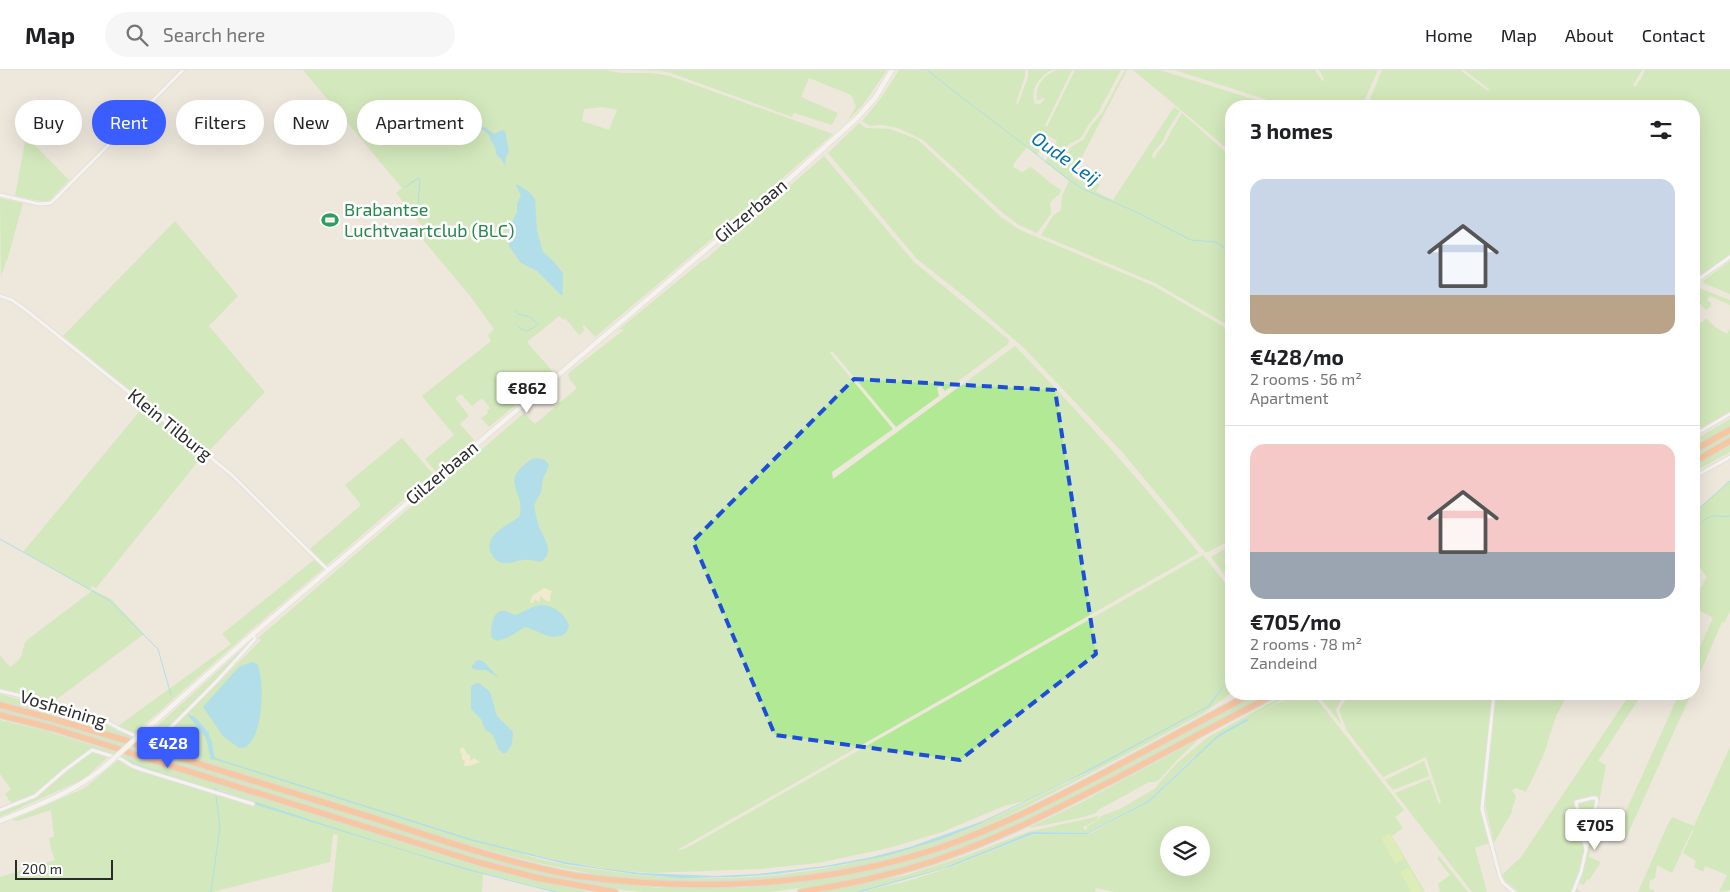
<!DOCTYPE html>
<meta charset="utf-8">
<style>
body{margin:0;font-family:"Exo 2",sans-serif;background:#f6f6f6;color:#202124;height:100vh;display:flex;flex-direction:column;font-size:19px;white-space:nowrap}
*{box-sizing:border-box;margin:0}
p{font-size:16px;color:#757577}
.icon{flex:none;width:28px;height:28px;fill:none;stroke:currentColor;stroke-width:2;stroke-linecap:round;stroke-linejoin:round}
.map{position:relative;flex:1;overflow:hidden}
.details{position:absolute;left:1225px;top:30px;width:475px;height:600px;display:flex;flex-direction:column;background:#fff;border-radius:20px;box-shadow:0 5px 20px #0002}
.details>*{flex:none}
.top-card{position:absolute;left:15px;top:30px;width:475px;height:45px;display:flex;gap:10px}
.fabs{position:absolute;left:1160px;top:756px;display:grid;gap:10px}
.fabs a{display:grid;place-items:center;width:50px;height:50px;border-radius:50%;background:#fff;box-shadow:0 5px 20px #0002;font-size:25px}
.scale{position:absolute;left:15px;bottom:12px;width:98px;box-sizing:border-box;padding-left:5px;border:2px solid #2b2b2b;border-top:0;font-size:14px;line-height:18px;white-space:nowrap;color:#2b2b2b;-webkit-text-stroke:4px #fff;paint-order:stroke}
.price{position:absolute;translate:-50% -42px;padding:0 11px;border-radius:5px;background:#fff;color:#222;font-size:16px;line-height:32px;filter:drop-shadow(0 1px 2px #0008)}
.price::after{content:'';position:absolute;left:50%;top:30px;width:15px;height:11px;margin-left:-8px;background:inherit;clip-path:polygon(0 0,100% 0,50% 100%)}
.price.selected{background:#395dff;color:#fff}
ul{padding:0;list-style:none}
li{display:grid;align-content:center;gap:10px;height:265px;padding:0 25px}
li+li{border-top:1px solid #e0e0e0}
li span{display:grid;place-items:center;height:155px;border-radius:15px;color:#555}
li>.icon{margin-inline-start:auto}
span .icon{width:90px;height:90px;fill:#fffc;stroke-width:1}
li b{font-size:21px}
h2{display:flex;justify-content:space-between;align-items:center;height:60px;padding:0 25px;font-size:21px}
.tag{padding:0 18px;border-radius:22px;background:#fff;box-shadow:0 5px 20px #0002;font-size:18px;line-height:45px}
.tag.selected{background:#395dff;color:#fff}
header{display:flex;align-items:center;gap:30px;box-sizing:border-box;height:70px;padding:0 25px;background:#fff;border-bottom:1px solid #e0e0e0}
header strong{font-size:24px}
nav{display:flex;gap:28px;margin-inline-start:auto;font-size:18px}
.search{width:350px;height:45px;background:#f6f6f6;display:flex;align-items:center;gap:12px;box-sizing:border-box;padding:0 18px;border-radius:28px;color:#757577;font-size:19px}
.map>svg:first-child{display:block}
.green{fill:#b1e994;fill-rule:evenodd}
.sand{fill:#f6edbd}
.pitch{fill:#c8f28f}
.water{fill:#67d2f9}
.lines{fill:none;stroke-linecap:round;stroke-linejoin:round}
.stream{stroke:#67d2f9;stroke-width:1}
.street-casing{stroke:#d2d5e5;stroke-width:5}
.secondary-casing{stroke:#d2d5e5;stroke-width:6}
.highway-casing{stroke:#c8c8c8;stroke-width:8}
.street{stroke:#fff;stroke-width:3}
.secondary{stroke:#fff;stroke-width:4.5}
.highway{stroke:#ffa057;stroke-width:5.5}
.secondary-bridge-casing{stroke:#d2d5e5;stroke-width:6;stroke-linecap:butt}
.secondary-bridge{stroke:#fff;stroke-width:4.5}
.marked{fill:none;stroke:#1d4ed8;stroke-width:4;stroke-dasharray:10 6;stroke-linejoin:round}
.labels{text-anchor:middle;stroke-width:5;stroke-linejoin:round;paint-order:stroke}
.leisure-label{font-size:18px;fill:#27864d;stroke:#fff;text-anchor:start}
.street-label{font-size:18px;fill:#2b2b2b;stroke:#fff}
.water-label{font-size:19px;font-style:italic;fill:#026fa9;stroke:#fff}
</style>
<header>
<strong>Map</strong>
<div class="search"><svg class="icon" aria-label="search" viewBox="0 0 24 24"><circle cx="10" cy="10" r="6"/><path d="M15 15l6 6"/></svg>Search here</div>
<nav><a>Home</a><a>Map</a><a>About</a><a>Contact</a></nav>
</header>
<div class="map">
<svg width="1730" height="822" viewBox="0 0 1730 822">
<rect width="100%" height="100%" fill="#eee7dc"/>
<g class="green">
<path d="M303,0H606L620,3H651L670,6L833,64L746,140L595,267L584,255L582,256L585,260L579,265L565,248L564,250L559,246L527,272L554,303L489,357L481,348L488,343L487,341L490,338L482,328L472,336L461,324L455,328L469,346L460,354L474,370L436,402L425,389L454,365L422,326L491,271L488,265L494,259L470,226L424,171L421,155L396,123L402,118ZM603,37L617,40L609,60L582,51L584,39Z"/>
<path d="M636,0H887L863,35L848,50L856,36L851,25L809,8L801,27L838,43L832,55L794,43L792,47L671,3L661,1Z"/>
<path d="M899,0H1025V6L1016,33L1018,34L1028,7V0H1052C1040,5 1029,20 1035,34H1040L1045,29L1043,28L1037,31C1034,16 1045,3 1059,0C1063,0 1068,0 1072,0L1045,55L1047,57L1075,0H1121L1099,41L1089,54L1081,68L1069,74L1066,79L1068,81L1071,77L1083,70L1091,56L1102,43L1125,0H1127L1072,106L1078,110L1100,114L1096,122L1113,130L1174,37L1180,41L1166,63L1163,71L1153,83L1152,87L1155,88C1157,81 1163,77 1166,71C1171,62 1176,52 1182,43L1231,87V257L1155,213L1041,165L1053,146L1061,140L1062,126L1069,111L1045,92L1057,71L1049,66L1037,85L1027,77L1014,93L1013,97L1022,102L1031,97L1052,114L1061,120L1059,125L1053,129L1050,133L1051,144L1037,163L1019,155L1004,144L923,70L898,58L882,55L870,56L862,51L881,28Z"/>
<path d="M1133,0H1160L1275,36H1231V82Z"/>
<path d="M1174,0H1315L1322,11L1324,9L1319,0H1378L1362,36H1287Z"/>
<path d="M1382,0H1460L1488,21L1489,19L1464,0H1642L1633,15L1635,17L1642,7L1645,0H1730V185L1694,211V36H1367Z"/>
<path d="M859,53L866,58L890,59L917,69L1001,147L1020,160L1154,216L1231,261V470L1208,482H1205L1123,383L1024,278L969,230L917,189L828,83Z"/>
<path d="M26,66L69,110L50,130L46,132L15,126Z"/>
<path d="M824,86L914,192L1009,270L1008,274L945,321L941,316L937,318L939,326L896,357L832,281L830,283L893,359L832,402L833,409L1015,276C1080,343 1141,411 1199,483L677,780L684,779L692,775L1203,485L1231,520V623L1204,643C1159,667 1114,691 1070,714C1028,736 986,758 942,773C843,806 736,820 631,809C541,799 456,772 370,744C293,720 216,695 140,671V668L134,666L133,669L70,649L0,631V624L96,651L109,656L123,664L113,656L0,622L60,637L102,650L148,670H157L166,665L261,570L258,568L272,556L472,384L473,387L524,343L535,354L577,318L570,310L568,304L571,301L625,259L618,260L702,191L706,189ZM1098,696C1080,707 1060,716 1041,725C906,793 766,822 616,802C585,798 552,794 523,784L613,800L651,803L759,799L818,793L889,778L942,762L1004,736L1026,731Z"/>
<path d="M0,128L23,133L7,191H6L1,207Z"/>
<path d="M175,151L238,226L209,256L265,322L207,383L63,266Z"/>
<path d="M1730,191V224L1703,213V211Z"/>
<path d="M1694,216L1730,230V235L1710,226L1707,230L1711,233V236L1706,240L1694,227Z"/>
<path d="M1706,248L1715,257L1727,264L1730,259V342L1694,364V254L1702,252Z"/>
<path d="M144,336L204,384L96,518L92,516L90,520L23,482Z"/>
<path d="M1730,349V356L1694,376V370Z"/>
<path d="M1730,363V369L1694,389V383Z"/>
<path d="M402,368L433,404L326,496L310,479L361,435L345,415Z"/>
<path d="M1730,376V382L1694,402V396Z"/>
<path d="M1730,410V541L1724,553L1722,552L1694,617V590L1713,548L1697,539L1694,543V528L1707,507L1694,491V443Z"/>
<path d="M1231,475V513L1211,487Z"/>
<path d="M315,489L324,498L251,560L135,663L118,656L231,574L222,564Z"/>
<path d="M93,520L111,529L144,564L53,632L0,619V585L10,597C28,585 19,582 27,570Z"/>
<path d="M250,572L201,625L162,664L155,667L146,666Z"/>
<path d="M1258,624H1270L1068,731L993,766L948,783L892,800L824,815L768,822H643L590,816L544,807L482,791L129,680L133,675L452,777L587,810L657,818H739L790,814L844,806L901,792L957,774L1004,755L1057,730Z"/>
<path d="M1286,624H1293L1255,645L1296,624H1313L1404,740L1395,747L1403,758L1392,766L1425,822H1115L1096,818L1095,822H859L904,812L949,798L1034,764H1089L1149,732L1196,688L1195,686L1148,731L1087,763L1032,762L953,795L903,810L855,822H821L906,805L962,787L1028,762L1099,746L1097,750L1083,757L1085,760L1087,759V756L1097,751L1101,746L1120,739L1156,718L1158,714L1177,693L1208,667ZM1169,765H1201V798H1169Z"/>
<path d="M1317,624H1344L1336,640L1341,654Z"/>
<path d="M1349,624H1492L1481,734L1490,773L1475,778L1487,822H1472L1395,723L1430,709L1439,734L1441,733L1426,687L1383,707L1347,661L1339,640Z"/>
<path d="M1496,624H1568L1556,646L1544,684L1526,722L1516,718L1512,720L1516,727L1512,739V742L1494,773L1485,735Z"/>
<path d="M1630,624H1642L1598,691L1606,695L1589,787L1601,792L1589,810L1587,809L1584,815L1579,813L1576,818L1581,822H1519L1505,811L1502,805L1521,787Z"/>
<path d="M1679,624H1691L1626,768L1616,763Z"/>
<path d="M0,638L55,652L125,673L123,678L0,643Z"/>
<path d="M0,650L46,661L115,682V684L121,686L122,684L133,687L470,794L526,809L589,822H558L483,803L482,822H332L338,765L333,764L330,792L213,822H0V807L55,790L51,779L49,768L54,767L51,740L17,751L12,750L85,718L118,690L131,698L254,736L255,732L215,718V722L135,695L121,687L94,679L83,684L36,723L12,734L5,724L11,719L0,704Z"/>
<path d="M1199,669L1179,688L1159,710L1155,712H1149L1098,740L1096,743L1084,747L1030,758V757L1080,733Z"/>
<path d="M1730,677V820L1719,822L1727,805L1705,796L1703,802L1694,797L1696,791L1683,783L1693,761L1692,760L1672,803L1657,795L1655,809L1650,810L1649,819L1654,820V822H1638L1667,756L1672,747L1694,756Z"/>
<path d="M91,683H98L108,687L84,709L0,747V742L36,726L77,692Z"/>
<path d="M1424,691L1429,706L1393,720L1385,710Z"/>
<path d="M1439,786L1468,822H1440L1438,814L1450,805L1437,788Z"/>
</g>
<g class="sand">
<path d="M544,518L552,521L550,526V531H547L540,526L539,532L535,529L533,533H530L532,526Z"/>
<path d="M461,677L464,678L467,684L470,685V691L474,688L480,692L469,696H464L465,691L462,689V685L460,682Z"/>
</g>
<g class="pitch">
<path d="M1390,763L1404,789L1395,794L1381,768Z"/>
<path d="M1409,797L1423,822H1411L1400,802Z"/>
</g>
<g class="water">
<path d="M462,35L465,36L468,42L476,48L481,56L486,58L494,64L502,60L505,61L509,81L506,87L505,96L502,90L496,84C496,77 494,76 491,70C489,65 491,67 487,63C478,52 453,57 462,35Z"/>
<path d="M517,114L529,122L535,129L537,161L543,182L552,190L563,203C563,207 563,223 562,226L537,201L521,193L509,176L508,166L510,156L517,142V134L521,125L516,116Z"/>
<path d="M537,388L545,390L549,395L543,409L541,422L534,435C535,442 537,452 540,459C545,470 555,484 540,492C534,491 529,489 524,490C517,490 511,494 504,493C499,493 494,489 492,485C481,466 508,455 519,447C527,424 502,414 523,396C528,392 531,388 537,388Z"/>
<path d="M540,535C553,535 565,543 569,556L566,563C551,573 539,560 525,557L507,568L496,571L492,568C490,560 492,539 505,541C509,542 512,545 516,545L533,537Z"/>
<path d="M477,590L483,591L499,608L486,600H477L472,598V596Z"/>
<path d="M252,592L257,594C265,610 263,661 249,674C246,677 243,678 239,678L223,666L203,637L239,597Z"/>
<path d="M1231,606L1210,636L1085,703L979,754L942,769L886,786L834,796L776,804L735,807L681,808L635,804L565,794L469,770L236,696L213,689L211,690L206,668L187,644L195,647L209,663V666C214,673 212,680 215,688L471,769L550,789L599,798L641,803L717,806L758,804L825,796L872,787L910,777L983,751L1067,711L1208,636Z"/>
<path d="M479,613L490,622L497,646L513,662L512,674L506,683H503L499,680L493,665L485,659L481,649L471,639V617L474,614Z"/>
<path d="M1246,649L1249,650L1218,667L1149,732L1087,764H1033L950,797L861,822H855L944,798L1032,762L1087,763L1148,731L1218,665Z"/>
<path d="M128,689L135,694L209,718L214,719L216,718L218,720C331,756 444,796 559,822H553L460,798L215,722L214,720L133,694Z"/>
</g>
<g class="lines">
<g class="stream">
<path d="M927,0C973,37 1022,72 1068,109L1083,119L1134,141L1191,170L1216,172L1231,183"/>
<path d="M405,117L418,108L420,109L418,136"/>
<path d="M516,240L518,244L530,247L538,254"/>
<path d="M517,255L521,259L527,261L536,256"/>
<path d="M1694,443L1730,411"/>
<path d="M1694,459C1700,456 1704,447 1714,446C1720,445 1724,448 1730,446"/>
<path d="M0,469L110,531L158,579L171,625"/>
<path d="M182,638L185,641"/>
<path d="M211,822L220,756L216,726"/>
</g>
<g class="street-casing">
<g id="street">
<path d="M0,125L39,134L51,133L183,0"/>
<path d="M1696,211L1730,187"/>
<path d="M0,226L12,230L26,240L231,404L328,500"/>
<path d="M1694,365L1730,344"/>
<path d="M1694,407L1730,387"/>
<path d="M0,621C31,628 61,635 91,645C112,652 134,671 156,669L166,662L215,613L255,569L253,564"/>
<path d="M1494,624L1482,739L1500,807L1503,813L1514,822"/>
<path d="M1592,728H1596L1597,731L1586,780L1576,732Z"/>
<path d="M0,740L35,726L65,700L92,680L121,689L132,696L143,700L253,734"/>
<path d="M1573,822L1581,802L1586,780"/>
</g>
</g>
<g class="secondary-casing">
<g id="secondary">
<path d="M144,661L253,564L788,110L857,48L875,28L892,0"/>
<path d="M0,751C40,734 78,721 110,692"/>
</g>
</g>
<g class="highway-casing">
<g id="highway">
<path d="M1694,380L1730,360"/>
<path d="M1694,392L1730,371"/>
<path d="M0,635L53,649L128,671"/>
<path d="M0,645L52,658L119,679"/>
<path d="M135,674C212,698 289,722 367,746C436,768 505,793 577,806C697,822 823,817 939,778C995,759 1048,732 1100,705C1151,678 1201,651 1251,624"/>
<path d="M127,682L477,792L538,808L615,822"/>
<path d="M801,822C850,814 898,804 945,787C1005,766 1061,737 1117,708C1170,680 1222,652 1275,624"/>
</g>
</g>
<use href="#street" class="street"/>
<use href="#secondary" class="secondary"/>
<use href="#highway" class="highway"/>
<g class="secondary-bridge-casing">
<path id="secondary-bridge" d="M110,692L144,661"/>
</g>
<use href="#secondary-bridge" class="secondary-bridge"/>
</g>
<path d="M0 0H1730V822H0ZM854,309L1055,320L1096,584L960,690L775,665L693,471Z" fill="#eee7dc" fill-opacity=".55" fill-rule="evenodd"/>
<path class="marked" d="M854,309L1055,320L1096,584L960,690L775,665L693,471Z"/>
<defs>
<g id="stadium-bare" transform="scale(1.35)"><path d="M0-5a6.5 5 0 1 0 0 10a6.5 5 0 1 0 0-10ZM-3.5-1.8h7v3.6h-7Z" fill="#2e9e5b" stroke="#fff" stroke-width="2.5" paint-order="stroke"/></g>
</defs>
<g fill-rule="evenodd">
<use href="#stadium-bare" x="330" y="150"/>
</g>
<g class="labels">
<g class="leisure-label">
<text x="344" y="146">Brabantse<tspan x="344" dy="21">Luchtvaartclub (BLC)</tspan></text>
</g>
<g class="street-label">
<text transform="translate(751 141) rotate(-40)" y="6">Gilzerbaan</text>
<text transform="translate(170 355) rotate(39)" y="6">Klein Tilburg</text>
<text transform="translate(442 403) rotate(-40)" y="6">Gilzerbaan</text>
<text transform="translate(63 639) rotate(17)" y="6">Vosheining</text>
</g>
<g class="water-label">
<text transform="translate(1066 88) rotate(35)" y="7">Oude Leij</text>
</g>
</g>
</svg>
<div class="fabs">
<a><svg class="icon" aria-label="layers" viewBox="0 0 24 24"><path d="M12 4l9 5-9 5-9-5zM3 14l9 5 9-5"/></svg></a>
</div>
<div class="scale">200 m</div>
<b class="price" style="left:527px;top:344px">€862</b>
<b class="price selected" style="left:168px;top:699px">€428</b>
<b class="price" style="left:1595px;top:781px">€705</b>
<div class="top-card">
<a class="tag">Buy</a>
<a class="tag selected">Rent</a>
<a class="tag">Filters</a>
<a class="tag">New</a>
<a class="tag">Apartment</a>
</div>
<section class="details">
<h2>3 homes<svg class="icon" aria-label="filters" viewBox="0 0 24 24"><path d="M4 7h16M4 17h16"/><circle cx="9" cy="7" r="2"/><circle cx="15" cy="17" r="2"/></svg></h2>
<ul>
<li><span style="background:linear-gradient(#c9d6e8 75%,#b9a48a 0)"><svg class="icon" aria-label="home" viewBox="0 0 24 24"><path d="M3 11l9-7 9 7M6 9v11h12V9"/></svg></span><div><b>€428/mo</b><p>2 rooms · 56 m²</p><p>Apartment</p></div></li>
<li><span style="background:linear-gradient(#f6c9c9 70%,#9aa5b1 0)"><svg class="icon" aria-label="home" viewBox="0 0 24 24"><path d="M3 11l9-7 9 7M6 9v11h12V9"/></svg></span><div><b>€705/mo</b><p>2 rooms · 78 m²</p><p>Zandeind</p></div></li>
</ul>
</section>
</div>
